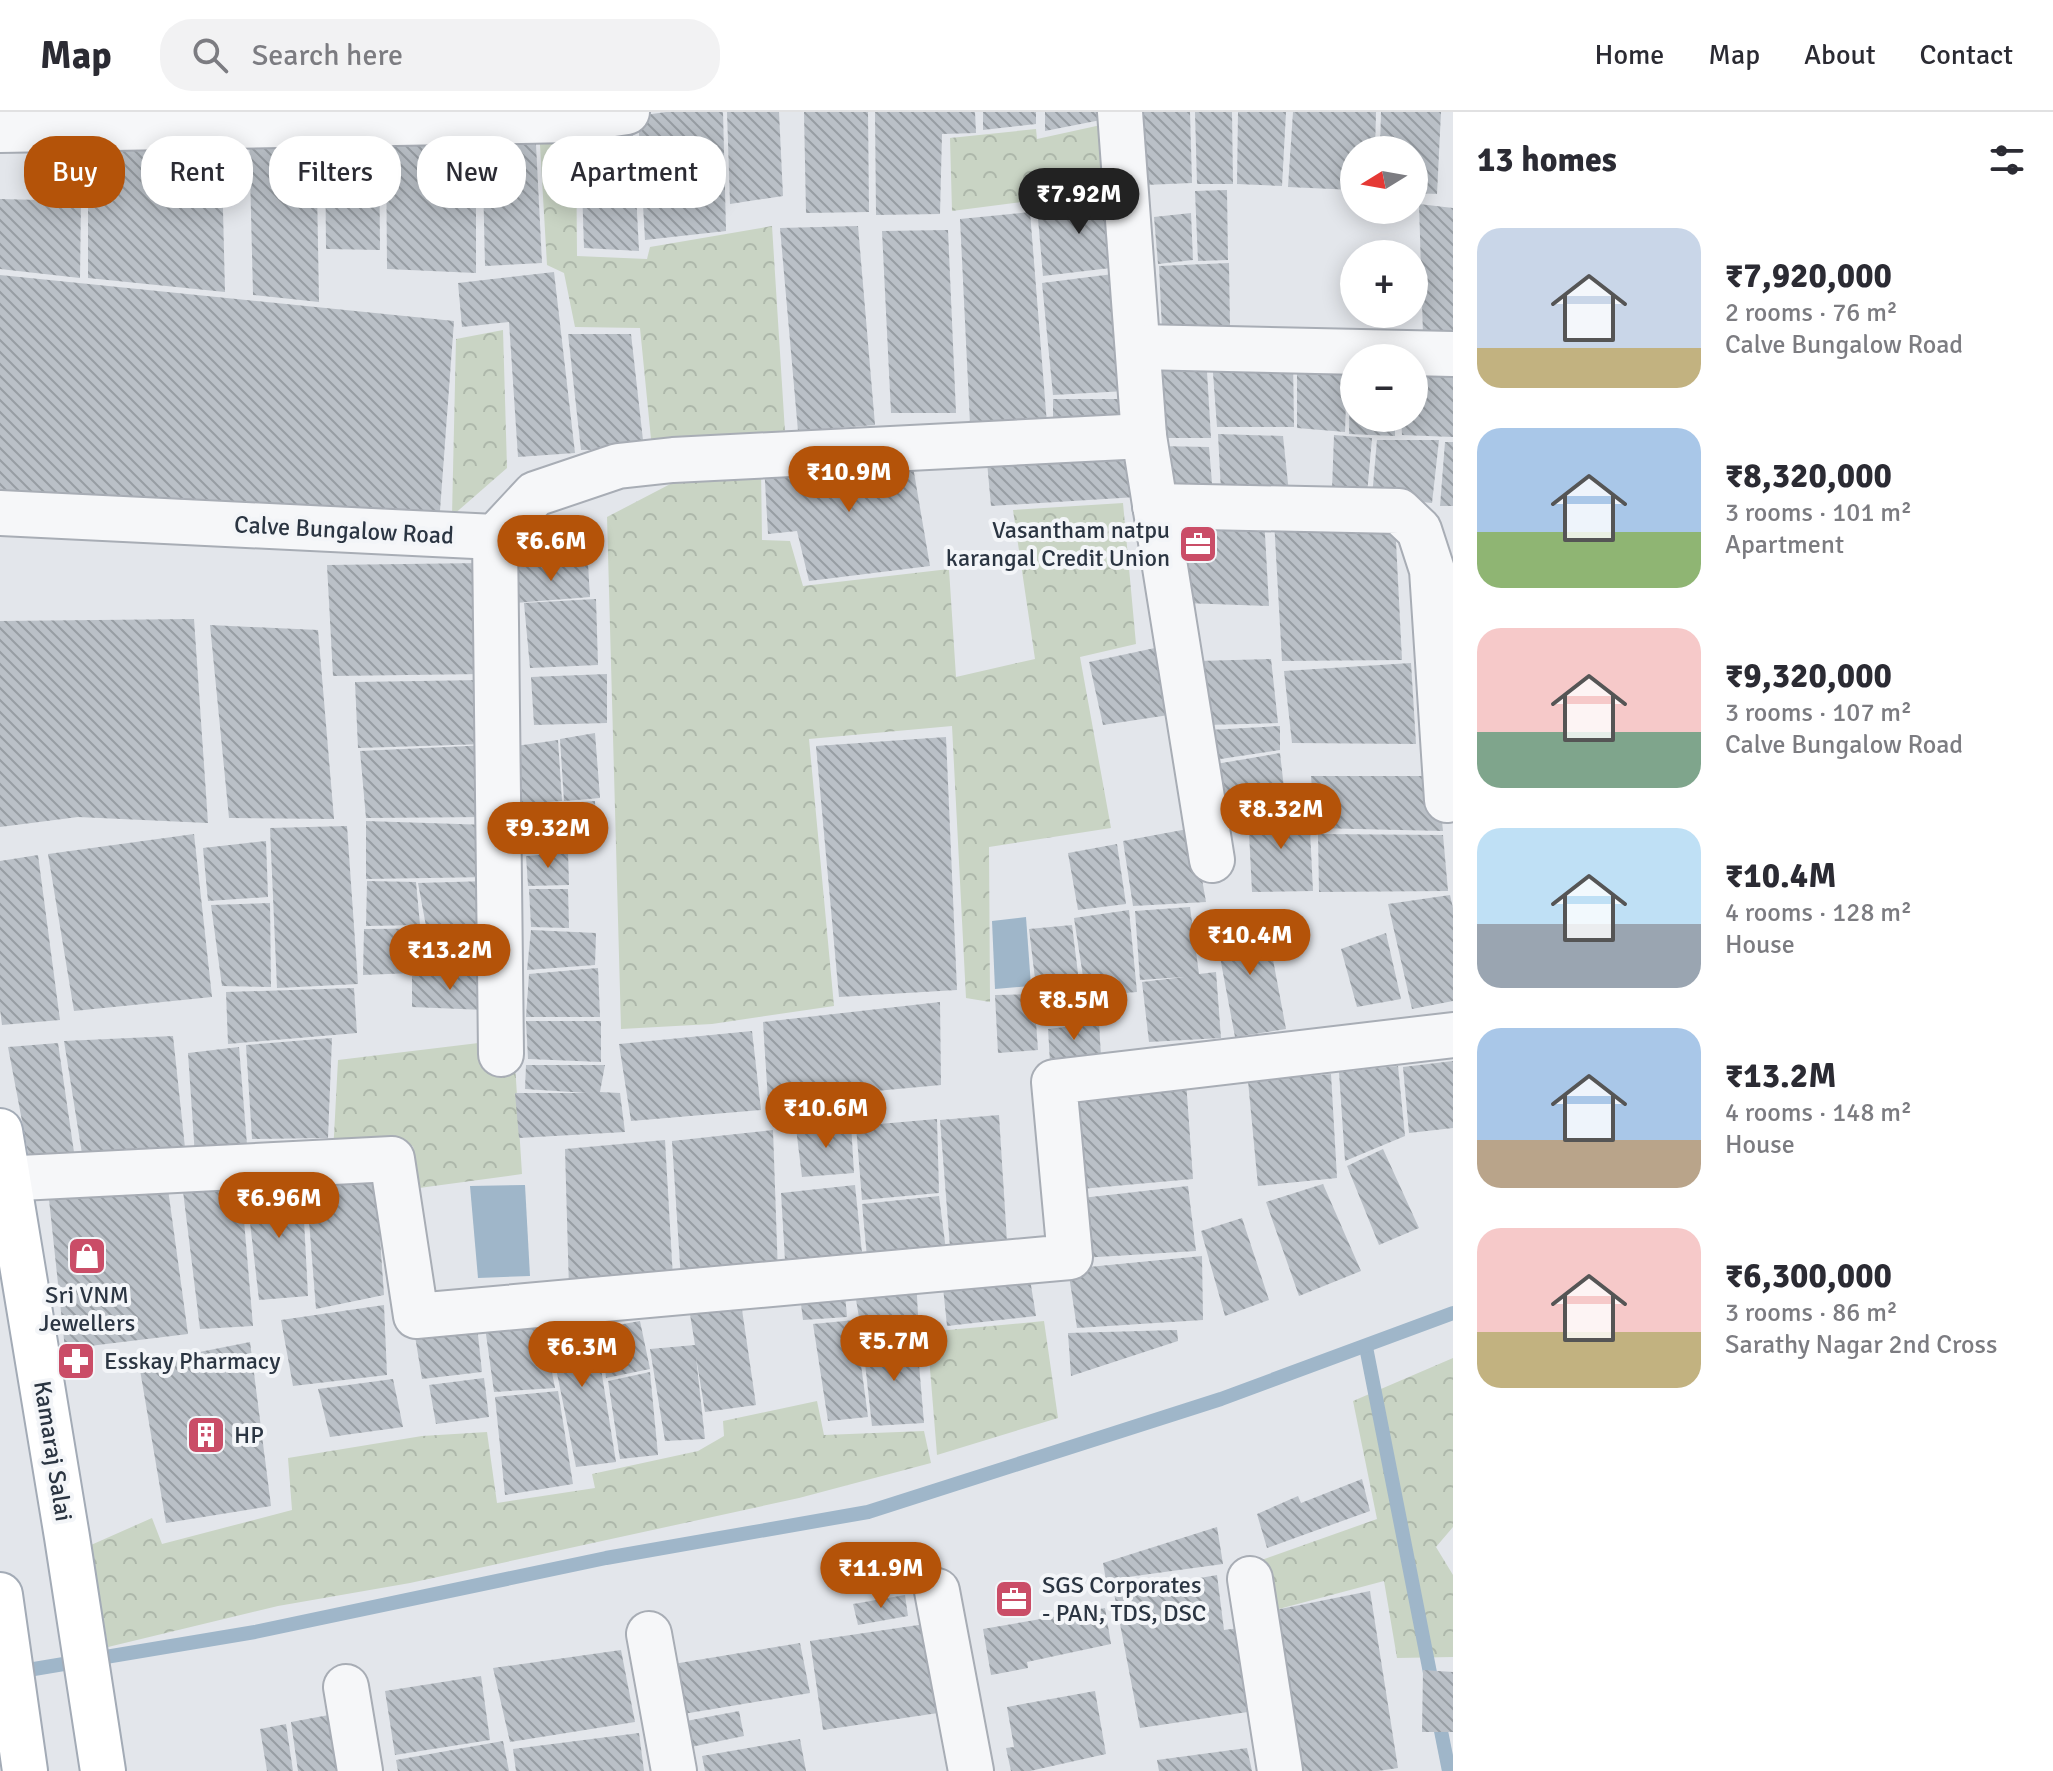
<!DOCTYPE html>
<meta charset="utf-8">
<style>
body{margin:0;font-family:Signika,sans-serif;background:#f2f2f3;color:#2b2b33;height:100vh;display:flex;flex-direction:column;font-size:30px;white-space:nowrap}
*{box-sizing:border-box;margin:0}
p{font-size:26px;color:#7c7c81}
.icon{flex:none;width:44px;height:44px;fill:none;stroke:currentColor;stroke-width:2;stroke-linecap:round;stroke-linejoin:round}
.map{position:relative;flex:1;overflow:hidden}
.panel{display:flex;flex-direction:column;background:#fff;width:600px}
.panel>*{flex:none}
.hud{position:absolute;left:24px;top:24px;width:760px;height:72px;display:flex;gap:16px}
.needle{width:52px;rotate:259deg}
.tools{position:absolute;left:1340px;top:24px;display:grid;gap:16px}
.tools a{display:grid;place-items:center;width:88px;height:88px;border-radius:50%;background:#fff;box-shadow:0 4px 20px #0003;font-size:40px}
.price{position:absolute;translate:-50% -68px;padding:0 18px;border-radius:28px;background:#b45309;color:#fff;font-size:26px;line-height:52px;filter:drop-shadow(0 2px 4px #0008)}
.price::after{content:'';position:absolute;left:50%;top:48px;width:24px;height:18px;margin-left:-12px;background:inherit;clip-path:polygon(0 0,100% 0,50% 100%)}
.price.selected{background:#222;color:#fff}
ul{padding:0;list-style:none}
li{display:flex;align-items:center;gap:24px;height:200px;padding:0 24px}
li span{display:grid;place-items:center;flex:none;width:224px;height:160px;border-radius:24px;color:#555}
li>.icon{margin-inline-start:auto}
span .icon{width:96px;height:96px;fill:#fffc;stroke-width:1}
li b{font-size:34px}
h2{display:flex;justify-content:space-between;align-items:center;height:96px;padding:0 24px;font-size:34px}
.tag{padding:0 28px;border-radius:32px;background:#fff;box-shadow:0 4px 20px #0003;font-size:28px;line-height:72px}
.tag.selected{background:#b45309;color:#fff}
header{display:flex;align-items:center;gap:48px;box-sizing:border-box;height:112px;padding:0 40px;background:#fff;border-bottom:2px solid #e1e1e2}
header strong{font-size:38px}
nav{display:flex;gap:44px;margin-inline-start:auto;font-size:28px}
.search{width:560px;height:72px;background:#f2f2f3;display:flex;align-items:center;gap:20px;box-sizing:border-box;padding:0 28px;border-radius:32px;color:#7c7c81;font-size:30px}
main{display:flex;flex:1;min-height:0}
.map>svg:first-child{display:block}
.forest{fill:url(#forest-crowns)}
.water{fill:#9fb6c9}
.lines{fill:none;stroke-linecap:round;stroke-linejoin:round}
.stream{stroke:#9fb6c9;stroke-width:14}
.building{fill:url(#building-back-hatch)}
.minor-casing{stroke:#a8adb5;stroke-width:48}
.major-casing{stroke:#a3abb6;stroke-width:48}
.minor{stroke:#f6f7f9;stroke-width:44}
.major{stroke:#fff;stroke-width:44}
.labels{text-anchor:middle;stroke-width:8;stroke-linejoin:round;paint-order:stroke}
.street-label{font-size:24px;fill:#2b3542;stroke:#f3f5f8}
.poi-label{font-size:24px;fill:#2b3542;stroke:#f3f5f8;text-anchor:start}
</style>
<header>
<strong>Map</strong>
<div class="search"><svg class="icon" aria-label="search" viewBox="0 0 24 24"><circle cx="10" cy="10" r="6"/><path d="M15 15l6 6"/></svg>Search here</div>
<nav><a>Home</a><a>Map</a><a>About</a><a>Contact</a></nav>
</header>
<main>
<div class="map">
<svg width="1453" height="1659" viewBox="0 0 1453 1659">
<defs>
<pattern id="forest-crowns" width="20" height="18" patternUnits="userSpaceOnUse" patternTransform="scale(2)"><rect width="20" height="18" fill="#c9d4c4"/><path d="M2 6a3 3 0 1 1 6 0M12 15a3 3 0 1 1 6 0" fill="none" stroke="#adb7aa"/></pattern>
<pattern id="building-back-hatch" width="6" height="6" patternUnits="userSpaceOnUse" patternTransform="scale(2)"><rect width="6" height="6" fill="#bac0c7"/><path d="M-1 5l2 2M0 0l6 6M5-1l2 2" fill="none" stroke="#979da3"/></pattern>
</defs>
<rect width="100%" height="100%" fill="#e3e6eb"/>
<g class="forest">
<path d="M1110,11L1115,78L952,99L950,26L1036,17L1037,27Z"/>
<path d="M576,14L577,144L647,147L650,135L772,114L785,320L652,337L640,216L575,215L564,161L547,153L539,16Z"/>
<path d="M503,218L507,356L452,404L456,227Z"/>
<path d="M761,357L762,428L790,429L803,474L949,457L956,565L1035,547L1013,398L1123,391L1136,532L1080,545L1111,716L989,735L990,890L966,886L952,614L809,627L834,894L712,912L621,917L607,405L678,368Z"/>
<path d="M495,929L515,952L522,1062L419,1076L413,1034L333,1042L338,948Z"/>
<path d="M1044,1209L1058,1306L937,1343L927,1220Z"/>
<path d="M1453,1246V1415L1436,1435L1453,1463V1545L1397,1546L1384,1469L1275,1498L1259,1449L1377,1407L1353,1289Z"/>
<path d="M817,1289L824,1323L924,1319L931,1351L799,1386L410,1471L278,1494L108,1535L91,1433L152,1406L162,1432L292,1398L288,1346L422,1324L487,1320L497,1391L595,1376L592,1362L698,1339L724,1324L723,1309Z"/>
</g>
<g class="water">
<path d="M1026,805L1031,874L995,877L992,809Z"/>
<path d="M525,1073L530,1164L478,1166L470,1074Z"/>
</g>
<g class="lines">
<g class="stream">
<path d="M1366,1235L1433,1576"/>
<path d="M16,1560L255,1520L606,1446L868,1400L1221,1287L1453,1201"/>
<path d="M1438,1604L1449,1659"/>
</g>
</g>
<g class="building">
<path d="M666,0H723L726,119L645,128L638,4Z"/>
<path d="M727,0H779L783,84L730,92Z"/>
<path d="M804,0H868L869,100L806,101Z"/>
<path d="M875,0H975L976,21L942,22L940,102L876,103Z"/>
<path d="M983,0H1036V12L983,18Z"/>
<path d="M1045,0H1110L1111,6L1045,19Z"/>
<path d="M1141,0H1190L1192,71L1145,73Z"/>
<path d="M1195,0H1232L1233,72H1197Z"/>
<path d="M1238,0H1286L1282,74L1237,72Z"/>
<path d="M1293,0H1376L1375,38H1354V78L1288,75Z"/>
<path d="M1381,0H1441L1437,82L1414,81V38H1380Z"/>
<path d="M632,4L639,139L584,136L580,14Z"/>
<path d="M535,13L542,151L485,154L482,18Z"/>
<path d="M221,18L225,180L88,166V23Z"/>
<path d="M316,18L319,190L253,183L249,19Z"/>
<path d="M325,19H379L380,138L326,137Z"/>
<path d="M386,19H476V161L387,157Z"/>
<path d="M1227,78L1228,148L1198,149L1195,79Z"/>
<path d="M1115,83L1119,155L1043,164L1037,95Z"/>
<path d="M0,87L81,89L80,166L0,157Z"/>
<path d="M1419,92L1453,96V223H1423Z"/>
<path d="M1030,100L1047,312H970L960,107Z"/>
<path d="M1191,101L1193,148L1158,152L1154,105Z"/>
<path d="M858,114L875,313L798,319L780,116Z"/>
<path d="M948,118L956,301H891L882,119Z"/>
<path d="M1229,151L1230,216L1162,218L1159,154Z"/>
<path d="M554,160L575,341L518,345L509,210L462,215L458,171Z"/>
<path d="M1121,161L1126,279L1053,283L1042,171Z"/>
<path d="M0,163L454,209L439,412L0,378Z"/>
<path d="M568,222H631L644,337L581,338Z"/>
<path d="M1206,243L1211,326H1161L1154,246Z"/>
<path d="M1350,246H1354V306H1395V324L1349,322Z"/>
<path d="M1212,247L1293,249L1294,315H1217Z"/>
<path d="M1453,251V325L1402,323L1401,306H1414V252Z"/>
<path d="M1297,254L1347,257L1345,320L1297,316Z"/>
<path d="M1053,287H1129V317L1053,316Z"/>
<path d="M1218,322L1283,324L1289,381L1221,380Z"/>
<path d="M1334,323L1372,326L1367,382L1332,378Z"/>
<path d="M1377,328H1439L1432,391L1372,385Z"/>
<path d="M1445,330H1453V394H1440Z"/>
<path d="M1133,331L1137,385L991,394L986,339Z"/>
<path d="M1157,334L1209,335L1213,383L1163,385Z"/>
<path d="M911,343L930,454L809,469L797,419L768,422L764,352Z"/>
<path d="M1171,405H1264L1269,494L1183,491Z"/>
<path d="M1274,408L1395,410L1402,548L1282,549Z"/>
<path d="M483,451L482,562L333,564L327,453Z"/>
<path d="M588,452L590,485L515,491L512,454Z"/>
<path d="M596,487L598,553L530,556L524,491Z"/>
<path d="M194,507L208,711L78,705L0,715V509Z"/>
<path d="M210,513L318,518L334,707L229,706Z"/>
<path d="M1169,533L1182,601L1103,613L1089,550Z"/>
<path d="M1271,547L1278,611L1206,613L1198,549Z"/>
<path d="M1411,551L1416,632L1292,631L1284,559Z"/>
<path d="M607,562V611L534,613L531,565Z"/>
<path d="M484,568L486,632L358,636L355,570Z"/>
<path d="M1280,614V638L1214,648L1209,618Z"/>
<path d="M595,621L600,686L564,689L560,627Z"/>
<path d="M946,625L957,878L839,885L816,634Z"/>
<path d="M558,628L562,689L522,692L516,634Z"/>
<path d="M490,633L487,705L366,706L360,639Z"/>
<path d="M1280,641L1286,694L1221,702L1216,652Z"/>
<path d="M1311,664H1437L1443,719L1315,716Z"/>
<path d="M595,689L597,735L525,742L523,694Z"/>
<path d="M1309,698L1313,779L1252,780L1248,701Z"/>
<path d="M366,709L489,713V765L366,767Z"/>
<path d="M347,714L358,872L277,876L270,716Z"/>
<path d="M1193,716L1206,790L1133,794L1123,729Z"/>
<path d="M194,722L212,885L74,899L48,742Z"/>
<path d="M1318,722L1443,723L1448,779L1319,780Z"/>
<path d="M266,729L268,785L208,789L203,736Z"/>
<path d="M1117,732L1126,792L1078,798L1068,741Z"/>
<path d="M568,741L569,773L528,774L526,744Z"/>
<path d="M38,743L60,908L2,913L0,897V749Z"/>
<path d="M367,769L416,770L420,813L366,814Z"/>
<path d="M488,769L489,813L426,814L418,771Z"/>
<path d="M529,777H568L569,816L531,815Z"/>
<path d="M1450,783L1453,796V889L1412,897L1388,792Z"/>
<path d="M270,791L271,875L222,874L211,793Z"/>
<path d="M1190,795L1199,862L1216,860L1221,926L1149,930L1142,870L1184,865L1140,868L1135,799Z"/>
<path d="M1129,798L1137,880L1086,884L1074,806Z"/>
<path d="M1265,805L1286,917L1235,925L1214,813Z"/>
<path d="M1072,813L1080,878L1037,883L1029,817Z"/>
<path d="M491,816L489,858L363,863L364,817Z"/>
<path d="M531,818L596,821L595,853L527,858Z"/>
<path d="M1386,821L1401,887L1357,895L1341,837Z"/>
<path d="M598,856L600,905H526L529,862Z"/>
<path d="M488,863L485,898L412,895V864Z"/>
<path d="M354,876L357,921L228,932L226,880Z"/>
<path d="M1034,882L1038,938L998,941L995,883Z"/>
<path d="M940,890L941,973L768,989L763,910Z"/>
<path d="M526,909H601V950L528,947Z"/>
<path d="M1099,911L1101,944L1050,950L1048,917Z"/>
<path d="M752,919L761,998L631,1009L619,932Z"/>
<path d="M173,924L186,1045L83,1048L64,929Z"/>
<path d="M332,926L328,1026L252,1027L246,933Z"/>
<path d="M58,931L75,1047L30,1051L8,935Z"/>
<path d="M239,935L248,1045L195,1044L188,941Z"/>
<path d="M1453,949V1016L1409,1021L1403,955Z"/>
<path d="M526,953H605L600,980L620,981L625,1020L519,1026L515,981H587L525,977Z"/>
<path d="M1398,954L1405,1024L1345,1049L1339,960Z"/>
<path d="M1331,962L1337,1066L1258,1074L1248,969Z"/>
<path d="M1186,969L1193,1067L1070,1078L1062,982Z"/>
<path d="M999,1003L1007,1130L950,1135L940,1008Z"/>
<path d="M937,1007L939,1081L862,1088L856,1014Z"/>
<path d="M851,1012L854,1061L802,1065L796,1016Z"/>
<path d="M773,1018L778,1162L681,1168L672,1029Z"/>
<path d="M665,1028L673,1166L569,1177L565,1037Z"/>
<path d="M1383,1037L1419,1116L1379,1133L1347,1054Z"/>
<path d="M376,1069L384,1183L316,1197L306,1071Z"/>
<path d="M167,1070L188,1222L65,1237L48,1078Z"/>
<path d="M302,1070L308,1184L259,1188L246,1076Z"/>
<path d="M1323,1072L1361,1159L1299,1184L1266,1090Z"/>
<path d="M241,1073L253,1214L200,1217L183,1079Z"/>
<path d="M855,1073L862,1141L785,1148L781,1081Z"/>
<path d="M1188,1074L1196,1139L1081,1146L1073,1087Z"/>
<path d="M939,1084L946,1138L867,1145L862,1092Z"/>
<path d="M1242,1106L1269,1188L1225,1204L1201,1119Z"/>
<path d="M1202,1144L1203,1208L1077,1216L1068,1157Z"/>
<path d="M1028,1155L1036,1204L947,1214L942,1165Z"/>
<path d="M916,1165L919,1223L863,1230L853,1169Z"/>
<path d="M844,1171L847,1205L803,1208L799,1176Z"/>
<path d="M740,1184L756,1293L705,1300L696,1245L705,1327L665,1329L650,1237L695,1233L688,1190Z"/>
<path d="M384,1193L387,1263L293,1274L281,1208Z"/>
<path d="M592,1201L616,1350L576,1355L546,1207Z"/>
<path d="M542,1208L555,1276L494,1280L485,1215Z"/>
<path d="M855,1208L868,1305L828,1309L813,1212Z"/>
<path d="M640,1209L650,1257L606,1266L601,1216Z"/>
<path d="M477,1214L482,1260L422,1267L415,1224Z"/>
<path d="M1177,1218L1178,1229L1071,1264L1068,1221Z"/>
<path d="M917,1229L924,1311L872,1314L863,1233Z"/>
<path d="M250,1230L271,1394L166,1411L139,1252Z"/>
<path d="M650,1260L658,1343L620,1347L608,1269Z"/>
<path d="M484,1266L489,1305L436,1312L429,1273Z"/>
<path d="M393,1267L403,1315L330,1325L318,1277Z"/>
<path d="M558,1279L573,1372L505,1383L495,1285Z"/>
<path d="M1362,1367L1370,1399L1267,1436L1257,1402L1298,1384L1301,1391Z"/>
<path d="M1217,1415L1223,1452L1106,1468L1103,1451Z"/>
<path d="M1217,1463L1224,1518L1248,1515L1261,1598L1140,1616L1114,1481Z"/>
<path d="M1370,1479L1398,1656L1378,1659H1290L1265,1500Z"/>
<path d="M905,1483L908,1504L858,1513L853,1492Z"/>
<path d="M1105,1496L1111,1532L1027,1550L1028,1556L991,1563L983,1517Z"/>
<path d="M925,1512L938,1601L823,1618L810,1529Z"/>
<path d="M800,1531L810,1581L677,1603L667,1553Z"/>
<path d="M621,1538L635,1610L510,1630L493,1556Z"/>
<path d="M1423,1558L1453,1560V1620H1422Z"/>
<path d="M481,1564L490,1628L395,1643L385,1579Z"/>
<path d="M1095,1579L1106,1642L1030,1659H1011L1006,1636L1014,1635L1007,1595Z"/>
<path d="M739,1599L744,1624L686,1636L681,1610Z"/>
<path d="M329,1603L338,1659H298L291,1610Z"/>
<path d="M286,1612L293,1659H267L260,1617Z"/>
<path d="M639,1621L644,1659H516L513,1637Z"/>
<path d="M800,1627L806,1659H705L702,1644Z"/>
<path d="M503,1629L509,1659H398L396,1648Z"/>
<path d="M1247,1636L1252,1659H1159L1157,1648Z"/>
</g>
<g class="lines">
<g class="minor-casing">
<g id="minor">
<path d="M1120,0L1144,324L1212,748"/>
<path d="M0,18L573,8L627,0"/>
<path d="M1139,235L1453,242"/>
<path d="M1155,394L1399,399L1419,418L1432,458L1447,688"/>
<path d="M0,401L495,425L535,382L618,354L673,348L1144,324"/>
<path d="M495,425L501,942"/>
<path d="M0,1067L392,1047L416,1204L1070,1145L1054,970L1453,923"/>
<path d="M1250,1467L1280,1659"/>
<path d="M937,1479L971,1659"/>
<path d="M649,1522L674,1659"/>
<path d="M346,1575L360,1659"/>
</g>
</g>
<g class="major-casing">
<g id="major">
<path d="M0,1019L67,1425L103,1659"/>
<path d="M0,1483L25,1659"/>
</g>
</g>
<use href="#minor" class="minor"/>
<use href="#major" class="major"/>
</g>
<defs>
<g id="office-square" transform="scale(2)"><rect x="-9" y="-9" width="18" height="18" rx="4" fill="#ca4d67" stroke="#f3f5f8"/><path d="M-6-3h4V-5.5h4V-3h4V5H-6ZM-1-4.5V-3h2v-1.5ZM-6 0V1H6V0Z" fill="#fff"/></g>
<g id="shop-square" transform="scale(2)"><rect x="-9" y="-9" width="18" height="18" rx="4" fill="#ca4d67" stroke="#f3f5f8"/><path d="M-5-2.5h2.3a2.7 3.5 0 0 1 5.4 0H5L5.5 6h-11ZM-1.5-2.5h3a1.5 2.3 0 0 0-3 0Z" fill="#fff"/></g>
<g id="pharmacy-square" transform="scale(2)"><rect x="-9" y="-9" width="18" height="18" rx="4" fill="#ca4d67" stroke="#f3f5f8"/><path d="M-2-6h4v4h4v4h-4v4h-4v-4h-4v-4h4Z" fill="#fff"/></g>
<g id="building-square" transform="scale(2)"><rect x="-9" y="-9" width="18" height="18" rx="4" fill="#ca4d67" stroke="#f3f5f8"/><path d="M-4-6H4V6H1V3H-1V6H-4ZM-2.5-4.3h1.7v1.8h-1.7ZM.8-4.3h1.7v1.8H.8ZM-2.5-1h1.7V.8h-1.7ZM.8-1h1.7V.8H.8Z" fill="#fff"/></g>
</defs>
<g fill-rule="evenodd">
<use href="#office-square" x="1198" y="432"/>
<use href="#shop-square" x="87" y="1144"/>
<use href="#pharmacy-square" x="76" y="1249"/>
<use href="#building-square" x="206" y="1323"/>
<use href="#office-square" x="1014" y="1487"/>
</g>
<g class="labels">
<g class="street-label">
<text transform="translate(344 418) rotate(3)" y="8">Calve Bungalow Road</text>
<text transform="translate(53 1339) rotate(81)" y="8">Kamaraj Salai</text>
</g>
<g class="poi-label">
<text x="1170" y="426" text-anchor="end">Vasantham natpu<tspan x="1170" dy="28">karangal Credit Union</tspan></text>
<text x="87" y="1191" text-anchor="middle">Sri VNM<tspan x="87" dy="28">Jewellers</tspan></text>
<text x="104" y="1257">Esskay Pharmacy</text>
<text x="234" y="1331">HP</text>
<text x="1042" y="1481">SGS Corporates<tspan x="1042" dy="28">- PAN, TDS, DSC</tspan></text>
</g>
</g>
</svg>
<div class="tools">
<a><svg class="needle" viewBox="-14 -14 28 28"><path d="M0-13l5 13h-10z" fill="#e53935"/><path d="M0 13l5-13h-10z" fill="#7c7c81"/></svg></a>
<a>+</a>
<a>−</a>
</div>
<b class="price selected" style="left:1079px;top:124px">₹7.92M</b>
<b class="price" style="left:849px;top:402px">₹10.9M</b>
<b class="price" style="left:551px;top:471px">₹6.6M</b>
<b class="price" style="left:1281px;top:739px">₹8.32M</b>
<b class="price" style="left:548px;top:758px">₹9.32M</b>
<b class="price" style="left:1250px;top:865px">₹10.4M</b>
<b class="price" style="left:450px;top:880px">₹13.2M</b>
<b class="price" style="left:1074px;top:930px">₹8.5M</b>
<b class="price" style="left:826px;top:1038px">₹10.6M</b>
<b class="price" style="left:279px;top:1128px">₹6.96M</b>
<b class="price" style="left:894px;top:1271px">₹5.7M</b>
<b class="price" style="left:582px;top:1277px">₹6.3M</b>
<b class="price" style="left:881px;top:1498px">₹11.9M</b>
<div class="hud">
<a class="tag selected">Buy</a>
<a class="tag">Rent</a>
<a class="tag">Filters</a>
<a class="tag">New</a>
<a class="tag">Apartment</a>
</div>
</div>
<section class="panel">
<h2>13 homes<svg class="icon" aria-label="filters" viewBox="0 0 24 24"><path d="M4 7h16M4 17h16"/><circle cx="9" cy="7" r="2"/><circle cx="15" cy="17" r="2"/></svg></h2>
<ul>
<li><span style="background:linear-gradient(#c9d6e8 75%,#c2b280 0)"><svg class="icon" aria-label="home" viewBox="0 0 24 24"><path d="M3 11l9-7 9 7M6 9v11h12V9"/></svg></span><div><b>₹7,920,000</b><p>2 rooms · 76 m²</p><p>Calve Bungalow Road</p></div></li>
<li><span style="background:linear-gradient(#a9c7e8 65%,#8fb573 0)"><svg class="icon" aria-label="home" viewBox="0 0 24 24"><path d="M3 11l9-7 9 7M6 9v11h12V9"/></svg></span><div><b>₹8,320,000</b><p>3 rooms · 101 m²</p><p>Apartment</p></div></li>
<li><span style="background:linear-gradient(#f6c9c9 65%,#7fa58c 0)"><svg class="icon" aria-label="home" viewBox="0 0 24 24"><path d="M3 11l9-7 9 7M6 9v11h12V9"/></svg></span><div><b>₹9,320,000</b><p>3 rooms · 107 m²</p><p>Calve Bungalow Road</p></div></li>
<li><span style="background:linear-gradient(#bfe0f5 60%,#9aa5b1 0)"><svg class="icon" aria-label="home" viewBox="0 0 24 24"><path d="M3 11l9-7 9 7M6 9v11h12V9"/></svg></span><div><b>₹10.4M</b><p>4 rooms · 128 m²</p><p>House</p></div></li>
<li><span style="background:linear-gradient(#a9c7e8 70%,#b9a48a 0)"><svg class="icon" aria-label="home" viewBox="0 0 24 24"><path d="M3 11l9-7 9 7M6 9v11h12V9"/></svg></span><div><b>₹13.2M</b><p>4 rooms · 148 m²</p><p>House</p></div></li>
<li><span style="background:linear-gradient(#f6c9c9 65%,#c2b280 0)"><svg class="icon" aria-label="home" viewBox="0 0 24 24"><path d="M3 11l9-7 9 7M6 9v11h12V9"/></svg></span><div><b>₹6,300,000</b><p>3 rooms · 86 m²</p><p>Sarathy Nagar 2nd Cross</p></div></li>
</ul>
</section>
</main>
